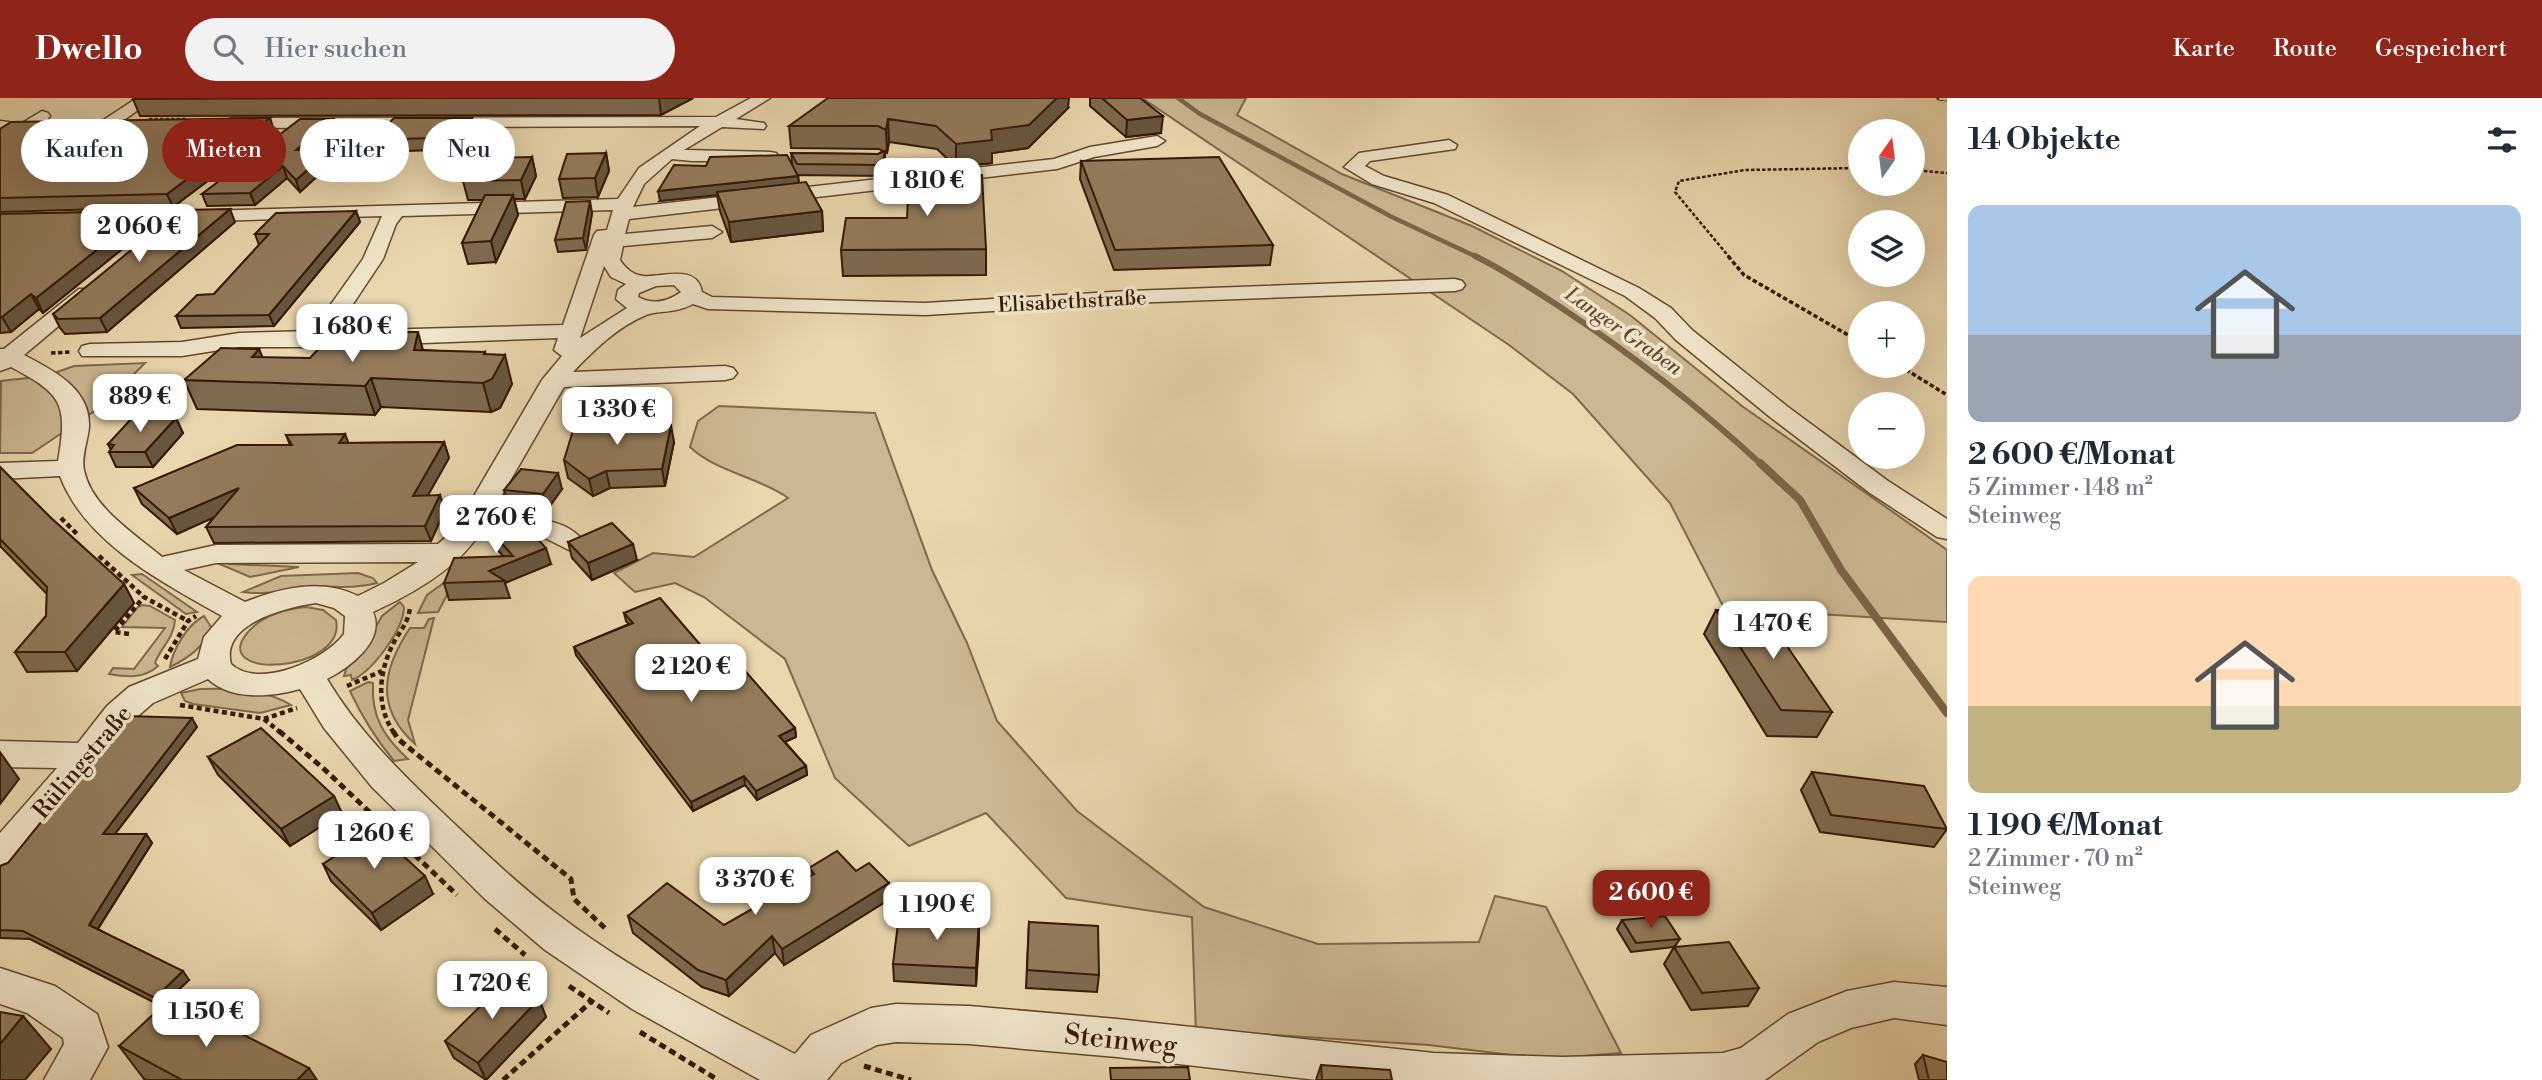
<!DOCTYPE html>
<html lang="de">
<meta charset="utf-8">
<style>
body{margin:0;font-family:"Libre Bodoni",serif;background:#f2f2f3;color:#1f2937;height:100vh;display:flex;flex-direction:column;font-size:26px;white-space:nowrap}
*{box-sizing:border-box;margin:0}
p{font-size:23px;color:#747a83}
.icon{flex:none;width:38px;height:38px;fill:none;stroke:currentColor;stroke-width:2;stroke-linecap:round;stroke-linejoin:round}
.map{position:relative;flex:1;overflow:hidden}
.details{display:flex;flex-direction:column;background:#fff;width:595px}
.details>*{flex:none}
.hud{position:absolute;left:21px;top:21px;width:665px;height:63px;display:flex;gap:14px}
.needle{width:46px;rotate:14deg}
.buttons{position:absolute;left:1848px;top:21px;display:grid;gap:14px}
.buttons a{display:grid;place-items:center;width:77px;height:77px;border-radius:50%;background:#fff;box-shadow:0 7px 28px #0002;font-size:35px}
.price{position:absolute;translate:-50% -60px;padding:0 16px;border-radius:14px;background:#fff;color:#222;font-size:23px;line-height:46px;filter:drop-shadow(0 2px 4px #0008)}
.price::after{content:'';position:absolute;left:50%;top:42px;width:21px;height:16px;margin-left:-10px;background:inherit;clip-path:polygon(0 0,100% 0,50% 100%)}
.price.current{background:#8f2418;color:#fff}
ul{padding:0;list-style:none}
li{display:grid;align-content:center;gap:14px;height:371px;padding:0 21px}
li span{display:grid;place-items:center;height:217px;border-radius:14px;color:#555}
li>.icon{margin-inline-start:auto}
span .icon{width:126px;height:126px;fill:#fffc;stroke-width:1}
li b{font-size:30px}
h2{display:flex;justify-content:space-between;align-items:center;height:84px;padding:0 21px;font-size:30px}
.tag{padding:0 24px;border-radius:32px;background:#fff;box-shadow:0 7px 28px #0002;font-size:24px;line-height:63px}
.tag.current{background:#8f2418;color:#fff}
header{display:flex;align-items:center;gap:42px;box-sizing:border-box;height:98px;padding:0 35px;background:#8f2418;color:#fff}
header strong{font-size:33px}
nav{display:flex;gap:38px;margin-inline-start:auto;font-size:24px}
.search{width:490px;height:63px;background:#f2f2f3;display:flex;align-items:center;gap:18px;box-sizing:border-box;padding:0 24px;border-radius:38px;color:#747a83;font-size:26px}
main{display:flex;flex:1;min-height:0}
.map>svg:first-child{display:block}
.green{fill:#cbb791;stroke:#80684a;stroke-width:2}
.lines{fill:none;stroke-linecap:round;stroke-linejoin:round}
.stream-far2{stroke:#7c6447;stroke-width:4.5}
.stream-far1{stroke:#7c6447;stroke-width:6}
.stream{stroke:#7c6447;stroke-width:8}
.minor-casing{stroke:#62482e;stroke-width:3}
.path-far3{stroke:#341804;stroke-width:2.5;stroke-dasharray:3.5 2;stroke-linecap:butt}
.path-far2{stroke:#341804;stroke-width:3.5;stroke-dasharray:4.5 2.5;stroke-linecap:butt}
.path-far1{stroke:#341804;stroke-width:4.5;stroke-dasharray:5 3.5;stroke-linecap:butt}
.path{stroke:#341804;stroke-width:5;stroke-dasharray:7 4.5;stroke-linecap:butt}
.minor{fill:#f1e5ca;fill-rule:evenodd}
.rail-casing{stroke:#341804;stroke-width:5}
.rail{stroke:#f1e5ca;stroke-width:3.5;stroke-dasharray:10;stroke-linecap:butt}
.wall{fill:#7e6a4f;stroke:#341804;stroke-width:2}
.shaded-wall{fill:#675640;stroke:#341804;stroke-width:2}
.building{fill:#937b5c;stroke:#341804;stroke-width:2}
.labels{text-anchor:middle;stroke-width:7;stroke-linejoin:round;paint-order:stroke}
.far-street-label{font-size:21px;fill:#341804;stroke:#f1e5ca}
.far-water-label{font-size:21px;font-style:italic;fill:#644a31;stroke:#f1e5ca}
.street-label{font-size:24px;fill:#341804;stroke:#f1e5ca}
.near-street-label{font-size:28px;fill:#341804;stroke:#f1e5ca}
</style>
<header>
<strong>Dwello</strong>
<div class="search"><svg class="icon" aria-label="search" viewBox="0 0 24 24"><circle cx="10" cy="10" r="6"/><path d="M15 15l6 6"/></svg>Hier suchen</div>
<nav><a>Karte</a><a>Route</a><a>Gespeichert</a></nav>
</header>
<main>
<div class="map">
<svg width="1947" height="982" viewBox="0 0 1947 982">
<rect width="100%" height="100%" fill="#ead7ae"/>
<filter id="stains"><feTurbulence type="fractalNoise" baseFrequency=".00286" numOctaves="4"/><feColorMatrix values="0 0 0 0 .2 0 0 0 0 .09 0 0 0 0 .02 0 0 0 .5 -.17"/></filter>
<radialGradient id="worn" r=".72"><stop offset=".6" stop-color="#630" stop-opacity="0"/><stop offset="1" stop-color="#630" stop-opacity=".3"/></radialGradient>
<g class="green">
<path d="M1142,0H1246L1237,17L1342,76L1472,128L1562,173L1630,217L1742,308L1947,452V524L1724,510L1670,405L1573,296L1509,247Z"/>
<path d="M145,265L102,308L32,355H0L1,283L46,278L74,268Z"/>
<path d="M719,308L875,315L932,472L967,545L997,623L1077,713L1204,809L1318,846L1479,844L1495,798L1546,809L1621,955L1545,961L1429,947L1244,935L1196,937L1192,819L1066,800L986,715L909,748L835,680L785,561L704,499L675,485L635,494L614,475L653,455L694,459L788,400C759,379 716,374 690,349L698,323Z"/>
<path d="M227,460L229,466L299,469L250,479L208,461Z"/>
<path d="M459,474L438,514L418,515L427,497Z"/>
<path d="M358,475L373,480L377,485C355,491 337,488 315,489C291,490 268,498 243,494L281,478Z"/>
<path d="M142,476L197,514L186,516L132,477Z"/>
<path d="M400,504L404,509C404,531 372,574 352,582L351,577L344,578L347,568L367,545L382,518Z"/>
<path d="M142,507L150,508L175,522C174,540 161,549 155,565L158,568C144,581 126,579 109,576L113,570L134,571L165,530L122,529L138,509Z"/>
<path d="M306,509L323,512L336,522C347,575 206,583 248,534C262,518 285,511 306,509Z"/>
<path d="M204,518L211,529C205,549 188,560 170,569C173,551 187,527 204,518Z"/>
<path d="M434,520L408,622L415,646C375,610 382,572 410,530H424L429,521Z"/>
<path d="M368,584L373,585C371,619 384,639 408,661L394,663C376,641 362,619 350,593Z"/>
<path d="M200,591C230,590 266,591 291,607L260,615L193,606L185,603L181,595Z"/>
</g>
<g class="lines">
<path class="stream-far2" d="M1178,0L1200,16L1392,119L1479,160"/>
<path class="stream-far1" d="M1475,158C1506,173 1534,192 1563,211C1636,259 1698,308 1762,367"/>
<path class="stream" d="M1760,365L1800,402L1841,472L1947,615"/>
<g class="minor-casing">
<g id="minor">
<path d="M137,0H155L114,29H102L100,26L102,23Z"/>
<path d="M751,0H770L736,21L764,25L766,28L764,31L722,29L684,52L770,54L776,55L779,59L776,63H692L672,61L644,86L633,109L1054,61L1090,49L1157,38L1165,43L1157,48L1094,59L1057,71L629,121L625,136L712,128L722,134L712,140L623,148L620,162C625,170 633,177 643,178C661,180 697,165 702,194L712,199L925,205L1129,193L1455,181L1462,183L1465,187L1462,191L1455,193L1129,205L925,217L708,211L693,206C674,216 660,212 646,217C617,229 593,253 573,274L725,268L733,270L737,275L733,280L725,282L564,289L491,416C519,420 565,417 583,443L579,449L569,452L543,439L482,431C461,469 412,496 373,514C386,543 349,570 327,581C358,633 401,675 445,717C481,751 517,786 557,816C630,872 713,914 795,956L811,937L871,910L896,906L969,908L1117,921L1434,955L1562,959L1723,955L1741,950L1788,916L1847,893L1894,884L1947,889V927L1894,920L1851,930L1818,944L1765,982H1317L1117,959L969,946L896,944L877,947L841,965L827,982H760L632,911L545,852L484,800L372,689L324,630L300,591C272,599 231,603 208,581L153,605L131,624L13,772L0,776V735L57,670L0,669V643L78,645L107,608L129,589L198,561L204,539L222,518C164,485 85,445 60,378L0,381V365L58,363C68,305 62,296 11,269L0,273V251H4L79,191H93L97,195L93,199L24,257C53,272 91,291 89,329C88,342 81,359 84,372C91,409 135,436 162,459L216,447L438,446L454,432L542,282L562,258L554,252L558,240L317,249H239L182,258H82L79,253L82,248L90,246L182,244L239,235L312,233L363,161L382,118L109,126L102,124L100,120L102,116L618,101L639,70L700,28L231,30L223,25L231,20L716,19ZM613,112L607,132L597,133L594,137L563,227L335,233L383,161L396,126L402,118ZM604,168L611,179L626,186L618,192L616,201L627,210L580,240ZM674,187L681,194C667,204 653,207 638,199L639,195L656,188ZM418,464L384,485L358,498C321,480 281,490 245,504L184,472L216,465ZM316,505L334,510L345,518L344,536C325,562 259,592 231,566C220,525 287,509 316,505Z"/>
<path d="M42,13L48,15L50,18C44,26 32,33 21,30L19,27Z"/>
<path d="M0,23L9,24L11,27L0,34Z"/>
<path d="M1449,42L1457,47L1455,51L1370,63L1365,68L1384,78L1448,97L1639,190L1671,210L1692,232L1788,309L1888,383L1947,421V441L1937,439L1870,395L1770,319L1676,242L1655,220L1625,198L1434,105L1372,86L1344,69L1359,55Z"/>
<path d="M0,870L55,888L97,916L108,949L90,982H44L64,946L63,940L27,915L0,906Z"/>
</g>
</g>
<g class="path-far3">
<path d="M149,21H186"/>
<path d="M1913,72L1947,75"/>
<path d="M1730,160L1675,94L1679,83L1745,72L1860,70"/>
</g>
<g class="path-far2">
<path d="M1728,158L1744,177L1860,244"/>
<path d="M51,255L70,254"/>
<path d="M1900,268L1947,297"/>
</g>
<g class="path-far1">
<path d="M61,420L78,437"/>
<path d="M99,458L144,499L188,523"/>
<path d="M129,536L114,534L144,499"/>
<path d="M165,561L188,523L196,518"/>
<path d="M347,588L382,573"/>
<path d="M180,607L264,621L297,610"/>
<path d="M264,621L281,635"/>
<path d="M394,635C375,607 379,573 394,544C401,532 409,523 410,509"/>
</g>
<g class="path">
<path d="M279,633L323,670L457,797"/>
<path d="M393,633L398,641L571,781L574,801L607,832"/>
<path d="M495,831L525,857"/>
<path d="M569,888L609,915"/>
<path d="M640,934L718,982"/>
<path d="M864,968L911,982"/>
<path d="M503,982L591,904"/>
</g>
<use href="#minor" class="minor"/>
<g class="rail-casing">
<path id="rail" d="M1939,0L1947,1"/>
</g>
<use href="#rail" class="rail"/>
</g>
<g class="wall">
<path d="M134,0H693L661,17L140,18L133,1Z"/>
<path d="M1090,0H1140L1161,35L1126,39L1090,8Z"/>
<path d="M1068,10L1028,50L992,55V65L956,69L937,51L889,44L887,55L885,54V64L883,78L798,77L799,85L822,113L823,133L731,144L720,113L717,97L660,103L706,68L792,65L791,55L878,56L883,53L879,51L791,50L789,28Z"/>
<path d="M270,20L274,33L173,109L0,114V31Z"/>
<path d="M333,21L336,32L313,52L333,64L300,94L287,80L255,107L207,108L202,96Z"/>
<path d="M475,32L463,48H439L435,52L377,54L373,42Z"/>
<path d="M606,55L609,73L598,99L563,100L559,81Z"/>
<path d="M532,59L536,78L525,101H514L518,117L496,164L468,166L462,145L483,102H468L463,83Z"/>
<path d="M1081,63L1273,147L1270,167L1114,172L1080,81Z"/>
<path d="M146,113L152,127L43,215L39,211L11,234L0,235V116Z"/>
<path d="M356,113L360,124L274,228L181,230L176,218L214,196L259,147L255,136Z"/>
<path d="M592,115L586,152L558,154L555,142Z"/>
<path d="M235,124L107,234L65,236L60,230L53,216Z"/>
<path d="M986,151V177L843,178L841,152Z"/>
<path d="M423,252L486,256L512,286L500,310L491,314L381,309L375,317L197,311L184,282L263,260H310Z"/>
<path d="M176,320L183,335L153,369H116L109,354L111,352L108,346Z"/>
<path d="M645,323L646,328L674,344L665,388L610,390L593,398L568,380L564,362Z"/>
<path d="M286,337L348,345L444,344L449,360L428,397L445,412L431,443L214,445L206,429L214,419L177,436L142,406L134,390L290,347Z"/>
<path d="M0,369L51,420L124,486L134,505L77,573L27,574L15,554L46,518L47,496L0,448Z"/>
<path d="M562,391L547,412L509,409L504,392Z"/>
<path d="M489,431L551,466L505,485L510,500L449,502L444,485L504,459L494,448Z"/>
<path d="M568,444L637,462L592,482L572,460Z"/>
<path d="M1716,512L1832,614L1817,639L1767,638L1704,536Z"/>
<path d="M624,515L709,557L795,630L796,639L785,644L806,668L807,677L757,702L745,687L693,713L576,557L574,549L629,526L626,523Z"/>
<path d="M197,629L115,736H146L152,745L98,831L189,882L161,908L30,841L0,840V768L8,765Z"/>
<path d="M208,659L342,715L290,748L218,677Z"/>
<path d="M1812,674L1947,731L1934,749L1820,734L1801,692Z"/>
<path d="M323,766L433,796L381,832L331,783Z"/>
<path d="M809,770L856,773L890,801L784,867L775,855L729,898L702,889L633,835L628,818L724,827L810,778Z"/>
<path d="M1622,822L1680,841L1675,848L1759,890L1748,908L1691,912L1664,866L1674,849L1631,854L1617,831Z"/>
<path d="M1029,824L1099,877L1097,894L1026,890Z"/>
<path d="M979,839L976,888L894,883L893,866Z"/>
<path d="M539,901L546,919L486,982L454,960L445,943Z"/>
<path d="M119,948L317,982H146L144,981Z"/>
<path d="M1923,957L1947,982H1919L1915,966Z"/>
<path d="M1321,967L1392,982H1316Z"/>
</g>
<g class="shaded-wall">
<path d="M659,0H693L661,17Z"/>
<path d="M1057,0H1069L1068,10L1028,50L992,55V65L956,69V46Z"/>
<path d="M1163,18L1161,35L1126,39L1127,22Z"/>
<path d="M270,20L274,33L173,109L167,96Z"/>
<path d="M472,20L475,32L463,48L460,36Z"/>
<path d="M333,21L336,32L300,64L296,52Z"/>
<path d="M888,21L889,44L887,55L886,32Z"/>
<path d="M436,36L439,48L435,52L432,40Z"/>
<path d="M330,52L333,64L300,94L296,82Z"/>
<path d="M885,53V64L883,78L882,67Z"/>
<path d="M606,55L609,73L598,99L595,80Z"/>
<path d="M532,59L536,78L525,101L521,82Z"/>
<path d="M283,68L287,80L255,107L250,95Z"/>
<path d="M798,78L799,87L717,94V97L660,103L658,93Z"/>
<path d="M513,97L518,117L496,164L491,143Z"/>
<path d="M590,103L592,115L586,152L583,140Z"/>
<path d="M230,111L235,124L107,234L100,220Z"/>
<path d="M146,113L152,127L43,215L36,200Z"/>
<path d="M356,113L360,124L274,228L269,217Z"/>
<path d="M822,113L823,133L731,144L729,124Z"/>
<path d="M31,196L39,211L11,234L2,219Z"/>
<path d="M418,234L426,263L414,252Z"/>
<path d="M259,251L271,279L252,259Z"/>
<path d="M485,254L492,280L505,257L512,286L500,310L491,314L483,285L484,256Z"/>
<path d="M371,280L381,309L375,317L365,288Z"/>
<path d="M176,320L183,335L153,369L145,354Z"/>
<path d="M671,327L674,344L665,388L662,371Z"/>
<path d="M345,336L351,351L339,345Z"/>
<path d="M444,344L449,360L419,413L413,398Z"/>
<path d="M606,373L610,390L593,398L589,381Z"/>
<path d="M558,375L562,391L547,412L543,396Z"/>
<path d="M239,390L246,405L177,436L169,420Z"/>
<path d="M440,397L445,412L431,443L425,428Z"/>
<path d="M633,446L637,462L592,482L588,465Z"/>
<path d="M546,450L551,466L505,485V483L489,473Z"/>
<path d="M124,486L134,505L77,573L65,554Z"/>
<path d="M192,620L197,629L108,745L103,736Z"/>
<path d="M795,630L796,639L780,646L779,638Z"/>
<path d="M0,654L19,681L0,706Z"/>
<path d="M806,668L807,677L757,702L756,693Z"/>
<path d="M744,678L745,687L693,713L691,704Z"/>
<path d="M334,698L342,715L290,748L281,731Z"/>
<path d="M146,736L152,745L95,835L89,827Z"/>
<path d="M425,778L433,796L381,832L372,815Z"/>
<path d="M889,785L890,801L784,867L782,851Z"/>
<path d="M979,822V839L976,888V870Z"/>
<path d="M772,838L775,855L729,898L726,882Z"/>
<path d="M183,873L189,882L161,908L155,900Z"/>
<path d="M539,901L546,919L486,982L478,965Z"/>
<path d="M23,918L51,951L25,982H0V946Z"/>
<path d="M309,970L317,982H297Z"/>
</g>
<g class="building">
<path d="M134,0H406L133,1Z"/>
<path d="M828,0H1057L1029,27L991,32L992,42L956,46L936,28L888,21L886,32L878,28H789Z"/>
<path d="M1102,0H1140L1163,18L1127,22Z"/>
<path d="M270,20L167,96L0,100V31L11,24Z"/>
<path d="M394,20H472L460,36H436L432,40L373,42Z"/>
<path d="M300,21H333L296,52H330L296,82L283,68L250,95L202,96Z"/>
<path d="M885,53L882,67L797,66L791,55L878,56Z"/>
<path d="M606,55L595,80L559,81L567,56Z"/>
<path d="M787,57L798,78L658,93L674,67L706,68L710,59Z"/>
<path d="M532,59L521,82L463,83L478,60Z"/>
<path d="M1219,59L1273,147L1115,152L1081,63Z"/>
<path d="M982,77L986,151L841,152L846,120H907L909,78Z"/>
<path d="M806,84L822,113L729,124L717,94Z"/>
<path d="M485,97H513L491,143L462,145Z"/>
<path d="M590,103L583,140L555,142L566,104Z"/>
<path d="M230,111L100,220L58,221L53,216L180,112Z"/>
<path d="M146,113L36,200L31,196L2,219H0V116Z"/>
<path d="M356,113L269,217L176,218L197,197L214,196L269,136H255L276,115Z"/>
<path d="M362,234H418L414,252L485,254L484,256L505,257L492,281L483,285L371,280L365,288L184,282L221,250L259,251L252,259L310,260L323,246H352Z"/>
<path d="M132,320H176L145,354H109L114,347L108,346Z"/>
<path d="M645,323L644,328L671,327L662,371L606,373L589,381L564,362L575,326Z"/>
<path d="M345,336L339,345L444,344L413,398L440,397L425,428L206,429L239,390L169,420L134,390L237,347H292L286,337Z"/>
<path d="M0,369L51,420L124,486L65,554H15L46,518L47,489L0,441Z"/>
<path d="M521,371L558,375L543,396L504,392Z"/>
<path d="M513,422L521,423L546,450L489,473L505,483L444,485L454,460L513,458L489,431Z"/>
<path d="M612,425L633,446L588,465L568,444Z"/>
<path d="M660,500L709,557L725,550L795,630L779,638L806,668L756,693L744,678L691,704L574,549L633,525L624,515Z"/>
<path d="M1716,512L1763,513L1832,614L1781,612Z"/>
<path d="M127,618L192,620L103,736H146L89,827L183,873L155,900L23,833L0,832V768L8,765Z"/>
<path d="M261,630L334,698L281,731L208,659Z"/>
<path d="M1812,674L1924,688L1947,731L1831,717Z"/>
<path d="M375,732L425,778L372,815L323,766Z"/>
<path d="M837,753L856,773L869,765L889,785L782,851L772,838L726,882L698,872L628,818L667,785L724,827L814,776L809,770Z"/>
<path d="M899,817L979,822L976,870L893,866Z"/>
<path d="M1665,818L1680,841L1636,845L1622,822Z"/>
<path d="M1029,824L1098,828L1099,877L1027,872Z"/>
<path d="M1729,844L1759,890L1702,895L1674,849Z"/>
<path d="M508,881L539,901L478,965L445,943Z"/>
<path d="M171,900L309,970L297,982H182L119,948Z"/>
<path d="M0,914L23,918L0,946Z"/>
<path d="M1923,957L1947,964V982H1929Z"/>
<path d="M1321,967L1390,972L1392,982H1322Z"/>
<path d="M1188,969L1190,982H1111L1110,970Z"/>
</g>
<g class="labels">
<g class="far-street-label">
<text transform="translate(1072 203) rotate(-3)" y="7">Elisabethstraße</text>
</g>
<g class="far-water-label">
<text transform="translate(1624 233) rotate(35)" y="7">Langer Graben</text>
</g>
<g class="street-label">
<text transform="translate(82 664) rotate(-50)" y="8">Rülingstraße</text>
</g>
<g class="near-street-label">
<text transform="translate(1121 941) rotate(6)" y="10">Steinweg</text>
</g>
</g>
<rect width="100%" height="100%" filter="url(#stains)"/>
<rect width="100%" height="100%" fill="url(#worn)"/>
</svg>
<div class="buttons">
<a><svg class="needle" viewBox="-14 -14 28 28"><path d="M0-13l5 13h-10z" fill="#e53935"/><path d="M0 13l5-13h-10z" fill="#747a83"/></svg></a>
<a><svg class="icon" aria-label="layers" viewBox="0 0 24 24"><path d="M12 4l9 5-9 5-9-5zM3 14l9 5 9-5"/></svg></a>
<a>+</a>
<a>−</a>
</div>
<b class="price" style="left:927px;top:120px">1 810 €</b>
<b class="price" style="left:139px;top:166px">2 060 €</b>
<b class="price" style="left:352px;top:266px">1 680 €</b>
<b class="price" style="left:140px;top:336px">889 €</b>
<b class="price" style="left:617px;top:349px">1 330 €</b>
<b class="price" style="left:496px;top:457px">2 760 €</b>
<b class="price" style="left:1773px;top:563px">1 470 €</b>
<b class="price" style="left:691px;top:606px">2 120 €</b>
<b class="price" style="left:374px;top:773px">1 260 €</b>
<b class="price" style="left:755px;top:819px">3 370 €</b>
<b class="price current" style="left:1651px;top:832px">2 600 €</b>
<b class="price" style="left:937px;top:844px">1 190 €</b>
<b class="price" style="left:492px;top:923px">1 720 €</b>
<b class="price" style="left:206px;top:951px">1 150 €</b>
<div class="hud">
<a class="tag">Kaufen</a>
<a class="tag current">Mieten</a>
<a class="tag">Filter</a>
<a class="tag">Neu</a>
</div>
</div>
<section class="details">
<h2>14 Objekte<svg class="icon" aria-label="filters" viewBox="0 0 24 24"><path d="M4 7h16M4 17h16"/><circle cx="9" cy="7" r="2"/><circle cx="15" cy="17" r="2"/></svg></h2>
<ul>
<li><span style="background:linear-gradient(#a9c7e8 60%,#9aa5b1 0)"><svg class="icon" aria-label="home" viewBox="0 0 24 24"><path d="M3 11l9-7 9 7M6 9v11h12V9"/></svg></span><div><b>2 600 €/Monat</b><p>5 Zimmer · 148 m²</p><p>Steinweg</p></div></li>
<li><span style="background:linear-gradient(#ffd9b3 60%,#c2b280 0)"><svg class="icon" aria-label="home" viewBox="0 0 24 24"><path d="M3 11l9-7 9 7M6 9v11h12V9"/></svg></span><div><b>1 190 €/Monat</b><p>2 Zimmer · 70 m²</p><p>Steinweg</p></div></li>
</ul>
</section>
</main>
